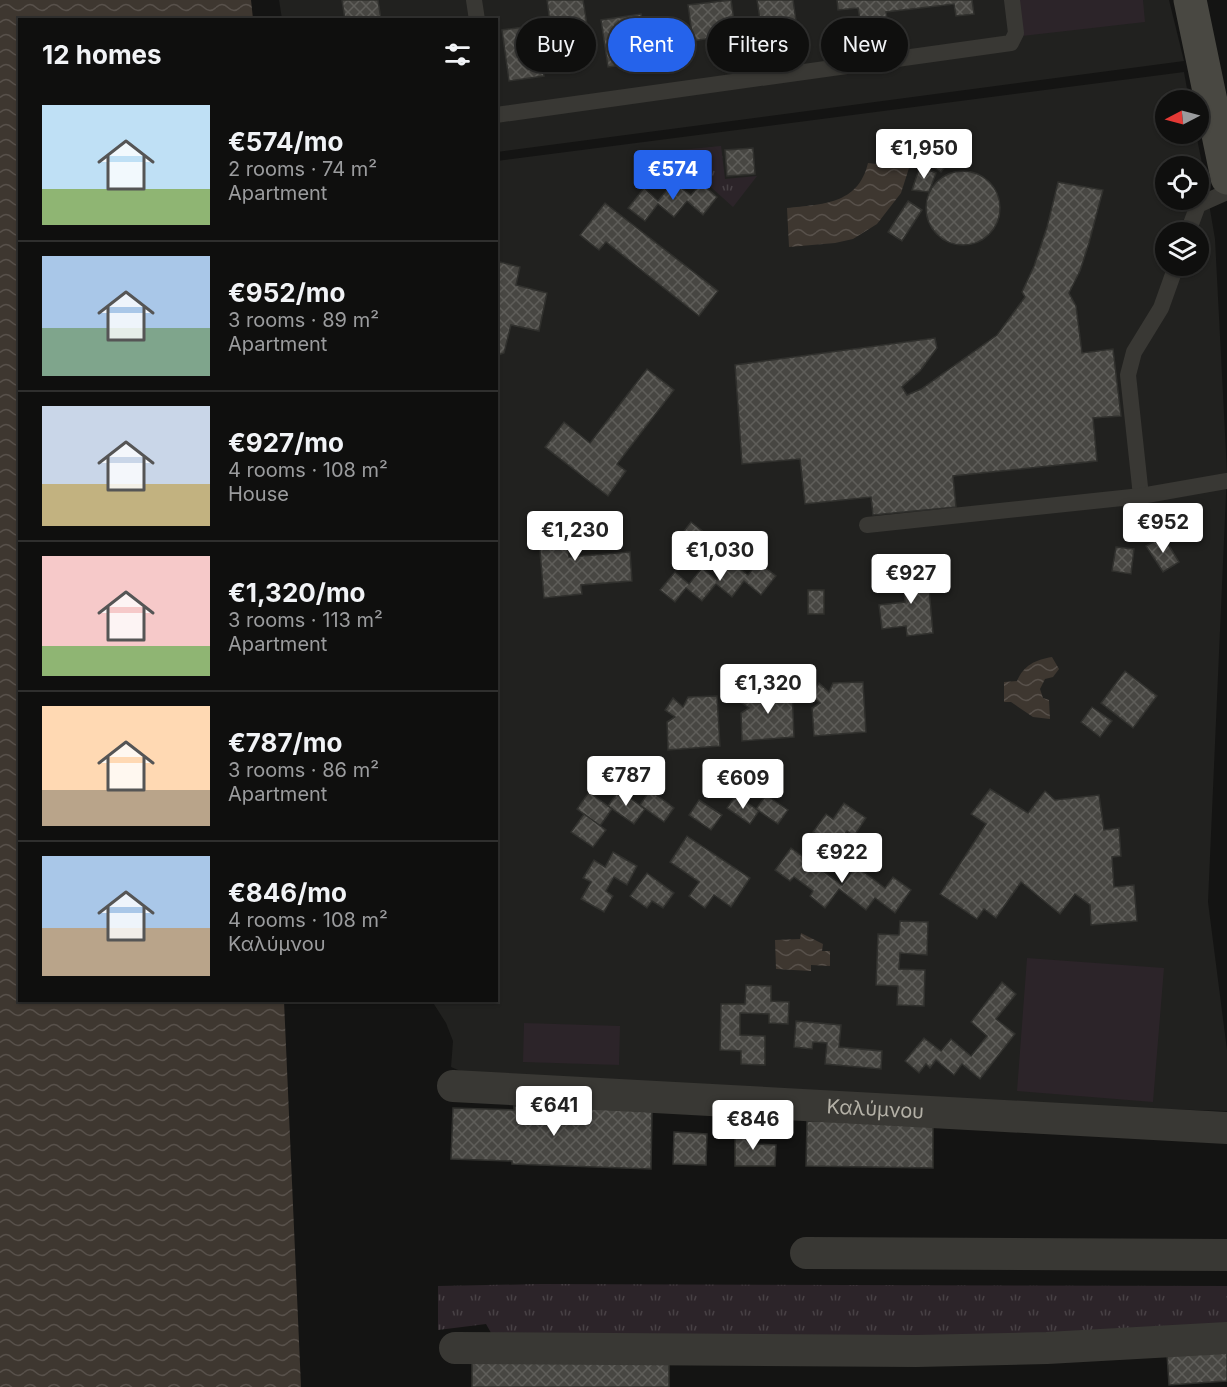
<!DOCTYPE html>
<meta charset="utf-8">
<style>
body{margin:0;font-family:Inter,sans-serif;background:#1d1d1c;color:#f1f3f6;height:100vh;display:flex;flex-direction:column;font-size:22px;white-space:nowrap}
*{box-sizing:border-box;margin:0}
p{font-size:20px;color:#9b9c9e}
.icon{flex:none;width:33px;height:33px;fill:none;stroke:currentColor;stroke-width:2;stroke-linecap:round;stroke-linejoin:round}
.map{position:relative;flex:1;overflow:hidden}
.drawer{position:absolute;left:18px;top:18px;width:480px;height:984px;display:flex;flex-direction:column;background:#0f0f0e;border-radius:0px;box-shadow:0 2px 4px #0004,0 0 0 2px #2f2f2e}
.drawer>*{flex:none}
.hud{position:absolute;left:516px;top:18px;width:570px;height:54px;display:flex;gap:12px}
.needle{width:39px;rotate:264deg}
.tools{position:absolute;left:1155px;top:90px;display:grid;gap:12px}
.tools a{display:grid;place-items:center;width:54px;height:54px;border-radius:50%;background:#0f0f0e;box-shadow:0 2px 4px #0004,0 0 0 2px #2f2f2e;font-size:30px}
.price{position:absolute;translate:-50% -51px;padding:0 14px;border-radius:6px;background:#fff;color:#222;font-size:20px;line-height:39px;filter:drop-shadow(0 2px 3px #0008)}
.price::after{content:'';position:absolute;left:50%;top:36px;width:18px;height:14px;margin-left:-9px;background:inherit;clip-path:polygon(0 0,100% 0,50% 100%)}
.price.active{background:#2563eb;color:#fff}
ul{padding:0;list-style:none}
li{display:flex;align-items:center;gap:18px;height:150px;padding:0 24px}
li+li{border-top:2px solid #2f2f2e}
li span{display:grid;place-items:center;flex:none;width:168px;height:120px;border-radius:0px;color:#555}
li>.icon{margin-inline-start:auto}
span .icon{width:72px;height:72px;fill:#fffc;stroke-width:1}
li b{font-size:26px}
h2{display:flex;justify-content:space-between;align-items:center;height:72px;padding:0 24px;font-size:26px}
.chip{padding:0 21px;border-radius:27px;background:#0f0f0e;box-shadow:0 2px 4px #0004,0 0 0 2px #2f2f2e;font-size:21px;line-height:54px}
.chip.active{background:#2563eb;color:#fff}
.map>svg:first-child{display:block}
.built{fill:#21211f;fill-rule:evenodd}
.grass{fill:url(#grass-tufts)}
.pitch{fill:#2c2429}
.water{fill:url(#water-waves)}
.building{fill:url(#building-cross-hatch);stroke:#30302d;stroke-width:1.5}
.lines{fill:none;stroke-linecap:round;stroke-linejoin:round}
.lane{stroke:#393834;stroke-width:16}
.street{stroke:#393834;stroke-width:32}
.secondary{stroke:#494842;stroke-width:33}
.labels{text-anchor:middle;stroke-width:5;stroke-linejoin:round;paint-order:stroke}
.street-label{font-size:20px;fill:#b3b0a6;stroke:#0f0f0e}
</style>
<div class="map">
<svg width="1227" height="1387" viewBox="0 0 1227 1387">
<defs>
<pattern id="grass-tufts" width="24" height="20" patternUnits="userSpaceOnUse" patternTransform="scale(1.5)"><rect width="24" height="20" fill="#2c2429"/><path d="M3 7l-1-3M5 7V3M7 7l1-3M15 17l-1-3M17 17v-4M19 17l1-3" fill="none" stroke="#484145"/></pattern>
<pattern id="water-waves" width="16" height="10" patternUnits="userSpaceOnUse" patternTransform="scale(1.5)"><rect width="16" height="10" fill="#3e3730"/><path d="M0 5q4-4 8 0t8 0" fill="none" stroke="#58514b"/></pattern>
<pattern id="building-cross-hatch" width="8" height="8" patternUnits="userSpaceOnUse" patternTransform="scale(1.5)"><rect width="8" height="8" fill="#474642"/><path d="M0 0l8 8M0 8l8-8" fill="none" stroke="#5f5e5a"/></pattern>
</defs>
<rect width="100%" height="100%" fill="#141413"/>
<g class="built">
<path d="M279,0H1169L1184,61L497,152L496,20L282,19Z"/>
<path d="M1184,72L1189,100H1166V134H1196L1203,168L1215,239L1227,472L1208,902L1227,1050V1111L668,1094L484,1081L451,1067L453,1041L446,1023L432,1001L496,1000L497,161ZM1166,166H1198V200H1166ZM1166,232H1198V266H1166Z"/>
</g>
<g class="grass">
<path d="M721,146L725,179L757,176L733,207L671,151Z"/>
<path d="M540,1284L1227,1286V1329L1076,1336L494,1338L486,1324L438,1330V1286Z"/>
</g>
<g class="pitch">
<path d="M1018,0H1143L1145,22L1022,36Z"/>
<path d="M1027,958L1164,968L1153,1102L1017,1091Z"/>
<path d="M524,1023L620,1026L619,1065L523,1062Z"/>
</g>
<g class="water">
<path d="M0,0H251L253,19L20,20V1000L284,1001L301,1387H0Z"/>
<path d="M868,163L909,168L901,193L877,224L853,239L835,243L789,247L787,208C822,204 858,205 868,163Z"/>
<path d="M1052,657L1059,669L1053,677L1045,679L1040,689L1043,698L1049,700L1050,719L1033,717L1011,702H1004V682L1017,681C1024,665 1035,660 1052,657Z"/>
<path d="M801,933L823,944L822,951H830V966L811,965V971L776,969L775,940L800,939Z"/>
</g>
<g class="building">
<path d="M342,0H378L381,20H345Z"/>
<path d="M547,0H583L587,25L551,30Z"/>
<path d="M731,0L736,34L693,41L688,5Z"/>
<path d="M757,0H793L799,41L764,46Z"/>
<path d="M837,0H972L974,14L956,16L954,4L886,12L888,27L862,30L858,8L838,10Z"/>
<path d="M641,14L648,62L608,67L601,20Z"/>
<path d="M537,25L544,76L509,81L502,30Z"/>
<path d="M925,140L959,149L941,172L919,156Z"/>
<path d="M753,148L755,174L727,176L725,150Z"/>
<path d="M920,166L936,173L929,192L912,190Z"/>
<circle cx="963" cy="208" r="37"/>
<path d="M673,182L691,195L701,183L717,197L703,215L687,201L674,217L658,204L645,221L628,208L644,188L658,201Z"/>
<path d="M1058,182L1103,190L1089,243L1080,271L1069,293L1076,306L1082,353L1113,349L1121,416L1093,418L1097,461L953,476L956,507L873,515L871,497L805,504L800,459L742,464L735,365L935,338L937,348L920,371L902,387L907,395L921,389L997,335L1025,297L1022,292L1034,266L1047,227Z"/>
<path d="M908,201L922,210L902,241L888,232Z"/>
<path d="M605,203L718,291L699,316L606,242L599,250L580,235Z"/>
<path d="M496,261L520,267L516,285L547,293L539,331L511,325L504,353L496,356Z"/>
<path d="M647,369L674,390L617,464L626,471L608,496L545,447L564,422L590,443Z"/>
<path d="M565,514L569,557L630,552L632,581L581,585L582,594L544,598L537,517Z"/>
<path d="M691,522L710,537L696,555L677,540Z"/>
<path d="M1163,536L1179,562L1163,572L1146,546Z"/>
<path d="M1116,547L1134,549L1131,574L1112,571Z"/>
<path d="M731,561L748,575L758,562L776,576L761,595L744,581L732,597L716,584L702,601L686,588L675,602L660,590L675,572L689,584L702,568L717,580Z"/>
<path d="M927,567L933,633L907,636L906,626L882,629L879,605L905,602L902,570Z"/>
<rect x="808" y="590" width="16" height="24"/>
<path d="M1125,671L1157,696L1133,728L1101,703Z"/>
<path d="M863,682L866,732L814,736L812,708L820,703L811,696L819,683L829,692L833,683Z"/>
<path d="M792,687L794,737L742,741L741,713L749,708L739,701L748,689L757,698L762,688Z"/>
<path d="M717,696L720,746L668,750L667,722L675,717L665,710L673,698L683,707L688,697Z"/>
<path d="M1092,707L1112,721L1100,737L1081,722Z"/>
<path d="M990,789L1028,813L1045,791L1055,800L1099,795L1104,830L1119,828L1121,856L1112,857L1114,887L1134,885L1137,921L1091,925L1090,905L1075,894L1060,914L1021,882L996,918L984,909L977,919L940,894L986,824L971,814Z"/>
<path d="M619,790L645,809L634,824L608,806Z"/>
<path d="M650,790L674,808L664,822L640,805Z"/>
<path d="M589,792L612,809L600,826L577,809Z"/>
<path d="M736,795L759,811L750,824L727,808Z"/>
<path d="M766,795L788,810L778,824L756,809Z"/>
<path d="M699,800L722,815L711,830L689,815Z"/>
<path d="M844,803L866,818L854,836L847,831L836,847L813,832L826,814L833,819Z"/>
<path d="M584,814L606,830L593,847L571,832Z"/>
<path d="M687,836L750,878L731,907L714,895L705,908L689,896L699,882L670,862Z"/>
<path d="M791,848L842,885L856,866L885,888L893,877L911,890L895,913L875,898L866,910L839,889L825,908L810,896L813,891L794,877L790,881L775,870Z"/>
<path d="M613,852L637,866L627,885L614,877L606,891L613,896L604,912L581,899L591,882L583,878L594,860L605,867Z"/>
<path d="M647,873L674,893L663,908L652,901L647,908L630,896Z"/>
<path d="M900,921L928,922L927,955L900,953L899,969L925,970L924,1006L897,1005L898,986L876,985L878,934L899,935Z"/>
<path d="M1002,982L1016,994L996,1019L1015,1034L980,1079L962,1064L954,1075L936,1060L930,1068L926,1064L919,1073L905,1061L924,1038L941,1051L951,1039L971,1056L987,1036L971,1022Z"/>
<path d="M746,985L771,986V1001L789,1002L788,1024L769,1023V1014L740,1013V1035L765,1036V1065L741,1064V1051L720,1050L721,1004H745Z"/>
<path d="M796,1021L841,1025L839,1047L882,1051L881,1069L825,1064L827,1043L813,1042L812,1049L794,1047Z"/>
<path d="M514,1106L652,1111L651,1169L512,1164V1161L451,1159L453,1108L514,1110Z"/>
<path d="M807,1121L933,1123V1168L806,1166Z"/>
<path d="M735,1130H754V1144L776,1145L775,1166H735Z"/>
<path d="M674,1132L707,1134L706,1165L673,1164Z"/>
<path d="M1227,1350V1381L1169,1385L1167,1354Z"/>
<path d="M669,1358V1387H472V1361Z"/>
</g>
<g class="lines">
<g class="lane">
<path d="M474,0L477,20"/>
<path d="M496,115L1011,43L1016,33L1012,0"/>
<path d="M1188,232L1198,205L1227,192"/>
<path d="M1141,496L1128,375L1134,352L1161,308L1176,266"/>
<path d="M867,525L1141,496L1227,481"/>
</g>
<g class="street">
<path id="s1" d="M453,1086L1227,1128"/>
<path d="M806,1253L1227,1255"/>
<path d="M455,1348L916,1351L1047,1348L1227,1338"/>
</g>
<path class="secondary" d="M1190,0L1227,178"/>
</g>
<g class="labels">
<g class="street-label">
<text dy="7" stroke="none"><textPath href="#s1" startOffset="423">Καλύμνου</textPath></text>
</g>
</g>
</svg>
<div class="tools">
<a><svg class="needle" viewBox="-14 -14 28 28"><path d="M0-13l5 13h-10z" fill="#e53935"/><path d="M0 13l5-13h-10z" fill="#9b9c9e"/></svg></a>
<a><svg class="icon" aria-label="locate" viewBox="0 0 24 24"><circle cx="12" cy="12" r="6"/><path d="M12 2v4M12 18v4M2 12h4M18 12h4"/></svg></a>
<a><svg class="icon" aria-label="layers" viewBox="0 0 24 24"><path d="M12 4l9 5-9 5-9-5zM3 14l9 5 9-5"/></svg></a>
</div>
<b class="price" style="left:924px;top:180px">€1,950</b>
<b class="price active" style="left:673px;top:201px">€574</b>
<b class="price" style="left:1163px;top:554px">€952</b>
<b class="price" style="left:575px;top:562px">€1,230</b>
<b class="price" style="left:720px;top:582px">€1,030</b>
<b class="price" style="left:911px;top:605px">€927</b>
<b class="price" style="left:768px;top:715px">€1,320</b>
<b class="price" style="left:626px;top:807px">€787</b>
<b class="price" style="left:743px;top:810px">€609</b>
<b class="price" style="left:842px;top:884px">€922</b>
<b class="price" style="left:554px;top:1137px">€641</b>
<b class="price" style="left:753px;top:1151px">€846</b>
<div class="hud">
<a class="chip">Buy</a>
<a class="chip active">Rent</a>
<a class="chip">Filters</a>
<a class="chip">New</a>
</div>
<section class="drawer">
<h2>12 homes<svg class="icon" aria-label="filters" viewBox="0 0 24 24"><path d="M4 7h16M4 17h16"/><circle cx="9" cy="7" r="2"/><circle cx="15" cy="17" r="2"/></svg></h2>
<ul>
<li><span style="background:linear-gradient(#bfe0f5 70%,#8fb573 0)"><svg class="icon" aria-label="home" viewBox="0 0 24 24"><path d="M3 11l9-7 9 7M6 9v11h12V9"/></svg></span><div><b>€574/mo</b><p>2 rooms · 74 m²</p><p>Apartment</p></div></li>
<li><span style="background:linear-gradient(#a9c7e8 60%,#7fa58c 0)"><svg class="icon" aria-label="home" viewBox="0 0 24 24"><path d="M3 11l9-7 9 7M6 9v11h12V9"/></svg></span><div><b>€952/mo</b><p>3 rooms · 89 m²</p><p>Apartment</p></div></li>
<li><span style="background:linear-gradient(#c9d6e8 65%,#c2b280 0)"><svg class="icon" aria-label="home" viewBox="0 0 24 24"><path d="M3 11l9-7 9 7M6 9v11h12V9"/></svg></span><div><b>€927/mo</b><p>4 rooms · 108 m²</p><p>House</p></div></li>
<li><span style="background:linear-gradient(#f6c9c9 75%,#8fb573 0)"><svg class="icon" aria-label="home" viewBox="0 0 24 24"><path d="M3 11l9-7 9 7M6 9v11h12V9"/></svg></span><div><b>€1,320/mo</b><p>3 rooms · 113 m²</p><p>Apartment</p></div></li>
<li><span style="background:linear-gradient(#ffd9b3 70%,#b9a48a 0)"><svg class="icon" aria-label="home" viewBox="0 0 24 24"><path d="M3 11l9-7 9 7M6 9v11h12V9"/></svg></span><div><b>€787/mo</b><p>3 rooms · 86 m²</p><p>Apartment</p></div></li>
<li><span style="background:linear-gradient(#a9c7e8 60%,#b9a48a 0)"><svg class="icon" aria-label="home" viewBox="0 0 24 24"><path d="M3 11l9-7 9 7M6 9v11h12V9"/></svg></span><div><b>€846/mo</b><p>4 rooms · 108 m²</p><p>Καλύμνου</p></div></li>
</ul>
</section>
</div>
